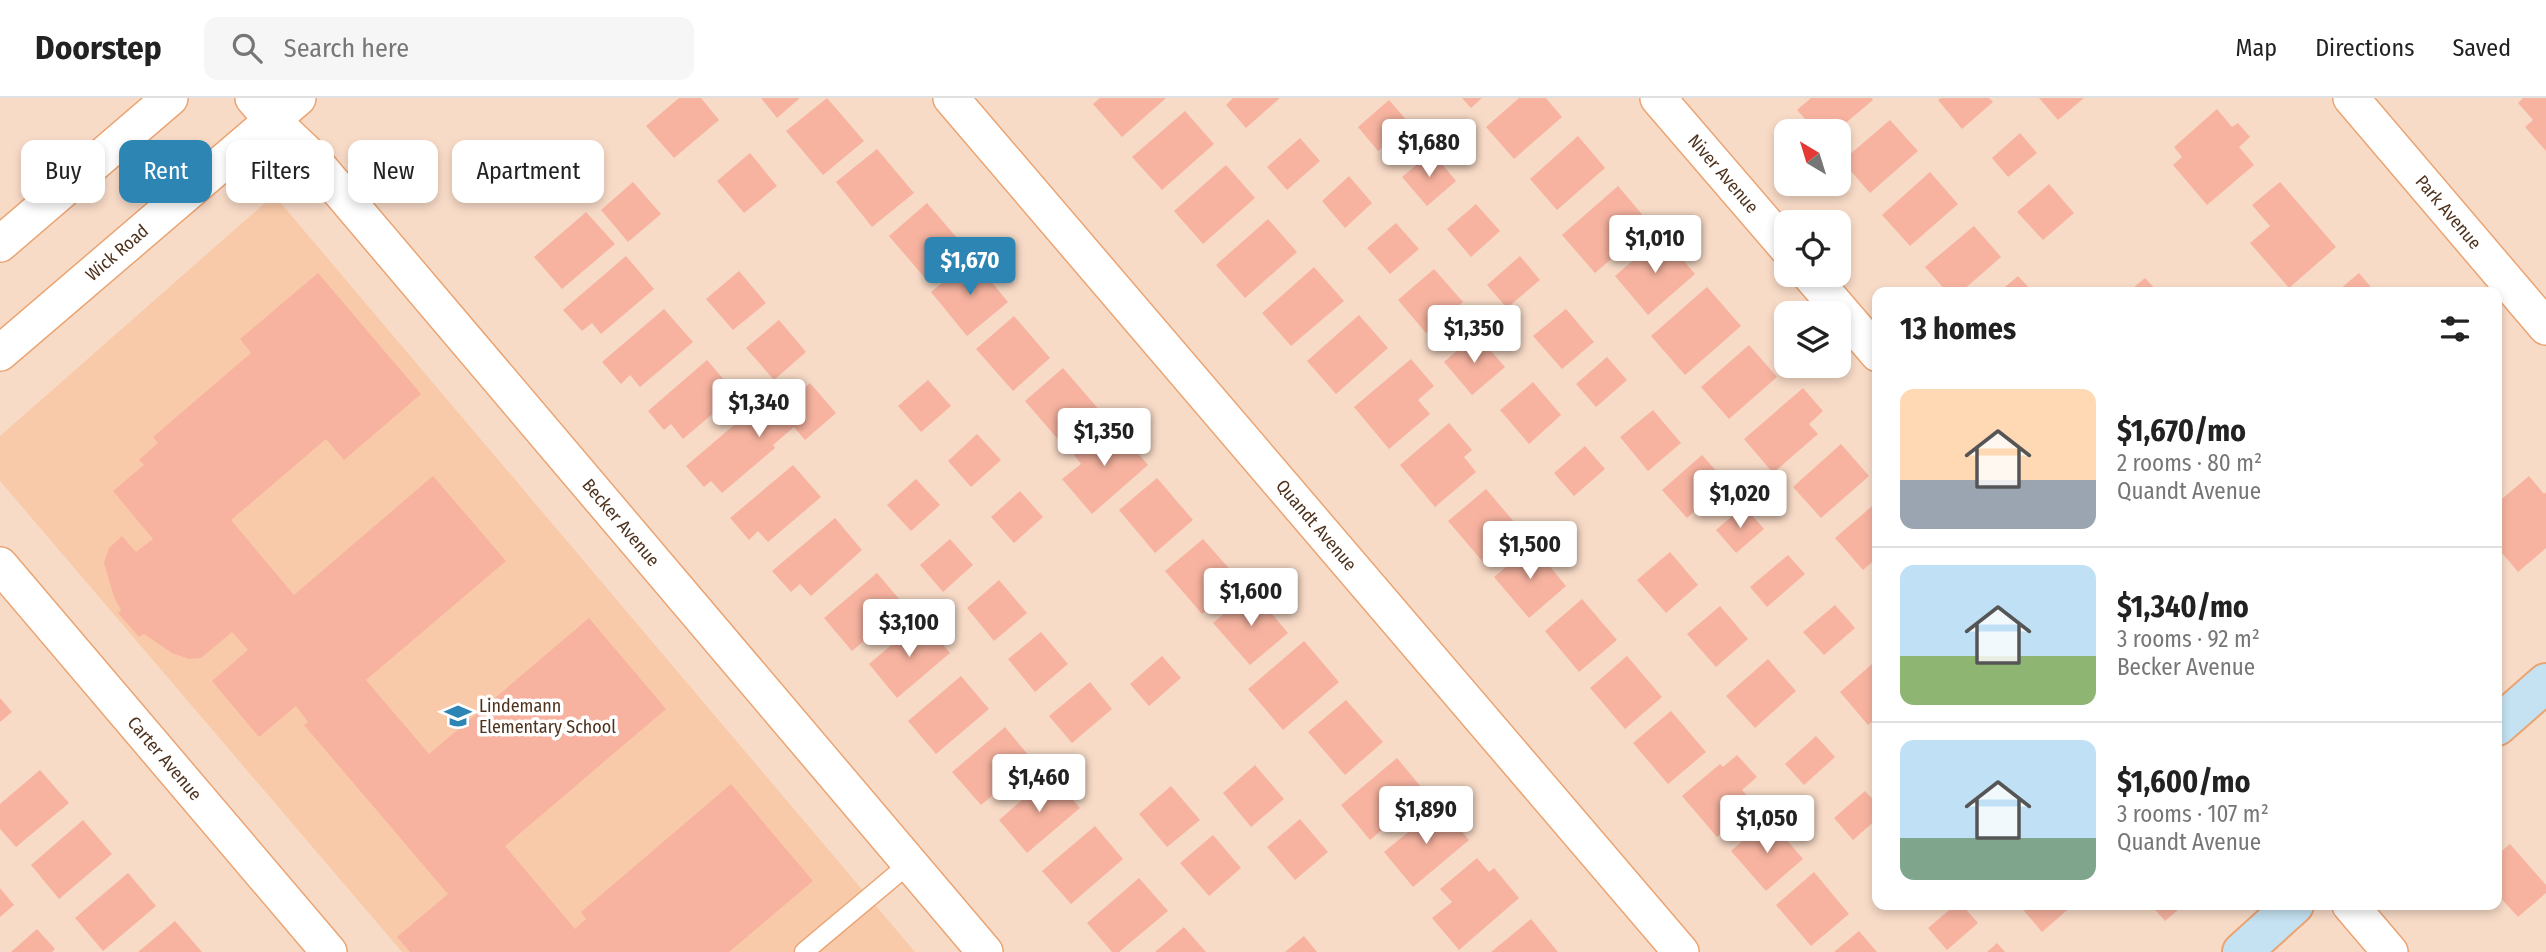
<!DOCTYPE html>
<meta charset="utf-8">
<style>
body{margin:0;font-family:"Fira Sans Condensed",sans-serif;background:#f6f6f6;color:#222;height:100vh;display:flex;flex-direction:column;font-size:26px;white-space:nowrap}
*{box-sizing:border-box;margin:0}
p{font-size:23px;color:#767676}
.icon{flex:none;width:38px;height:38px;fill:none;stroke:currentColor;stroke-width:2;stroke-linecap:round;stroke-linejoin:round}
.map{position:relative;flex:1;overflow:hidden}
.panel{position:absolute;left:1872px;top:189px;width:630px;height:623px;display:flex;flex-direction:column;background:#fff;border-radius:14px;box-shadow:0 4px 10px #0003}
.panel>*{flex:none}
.top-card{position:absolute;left:21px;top:42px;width:665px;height:63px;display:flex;gap:14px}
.needle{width:46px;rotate:322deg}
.fabs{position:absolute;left:1774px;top:21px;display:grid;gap:14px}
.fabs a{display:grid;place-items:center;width:77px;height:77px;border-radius:14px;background:#fff;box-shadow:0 4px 10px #0003;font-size:35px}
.price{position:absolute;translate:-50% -60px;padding:0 16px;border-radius:7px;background:#fff;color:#222;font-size:23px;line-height:46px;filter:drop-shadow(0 2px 4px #0008)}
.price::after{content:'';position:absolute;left:50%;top:42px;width:21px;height:16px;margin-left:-10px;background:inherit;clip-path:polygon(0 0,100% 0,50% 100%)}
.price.selected{background:#2c85b3;color:#fff}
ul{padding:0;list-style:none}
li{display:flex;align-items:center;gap:21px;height:175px;padding:0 28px}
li+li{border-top:2px solid #e0e0e0}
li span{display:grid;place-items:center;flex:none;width:196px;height:140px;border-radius:14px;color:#555}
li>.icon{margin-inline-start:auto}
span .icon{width:84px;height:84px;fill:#fffc;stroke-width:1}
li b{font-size:30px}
h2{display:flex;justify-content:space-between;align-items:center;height:84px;padding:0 28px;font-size:30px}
.tag{padding:0 24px;border-radius:14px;background:#fff;box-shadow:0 4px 10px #0003;font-size:24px;line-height:63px}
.tag.selected{background:#2c85b3;color:#fff}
header{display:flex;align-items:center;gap:42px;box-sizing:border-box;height:98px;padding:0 35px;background:#fff;border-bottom:2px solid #e0e0e0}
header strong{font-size:33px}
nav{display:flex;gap:38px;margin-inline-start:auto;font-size:24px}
.search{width:490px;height:63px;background:#f6f6f6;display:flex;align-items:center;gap:18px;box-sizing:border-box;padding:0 24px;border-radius:14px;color:#767676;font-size:26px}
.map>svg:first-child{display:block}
.built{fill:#f9caa9}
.building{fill:#f7b3a0}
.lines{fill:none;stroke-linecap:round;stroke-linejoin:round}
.lane-casing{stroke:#eaa472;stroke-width:21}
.street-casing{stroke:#eaa472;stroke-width:38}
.secondary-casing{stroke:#eaa472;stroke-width:42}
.lane{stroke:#fff;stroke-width:18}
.street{stroke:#fff;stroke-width:35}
.secondary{stroke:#c5e2f2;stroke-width:38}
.labels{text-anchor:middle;stroke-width:7;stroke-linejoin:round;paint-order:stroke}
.street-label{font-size:18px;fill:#4e321d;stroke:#fff}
.poi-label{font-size:18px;fill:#4e321d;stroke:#fff;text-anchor:start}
</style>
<header>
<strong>Doorstep</strong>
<div class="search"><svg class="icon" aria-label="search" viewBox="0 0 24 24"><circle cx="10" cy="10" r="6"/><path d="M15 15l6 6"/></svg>Search here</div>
<nav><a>Map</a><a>Directions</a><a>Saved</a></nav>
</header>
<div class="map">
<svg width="2546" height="854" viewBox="0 0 2546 854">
<rect width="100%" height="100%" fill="#f8dbc7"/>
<path class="built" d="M274,97L915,854H402L0,383V338Z"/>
<g class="building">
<path d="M679,0H701L719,22L674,60L646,28Z"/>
<path d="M761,0H800L777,20Z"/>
<path d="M827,0L864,43L823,77L786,33Z"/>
<path d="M1100,0H1166L1122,39L1093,6Z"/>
<path d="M1233,0H1280L1246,30L1226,7Z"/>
<path d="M1462,0H1482L1471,10Z"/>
<path d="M1519,0H1546L1562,19L1514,61L1486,29Z"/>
<path d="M1811,0H1872L1873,2L1836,33H1816L1797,12Z"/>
<path d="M1941,0H1989L1993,4L1962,31L1938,2Z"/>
<path d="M2039,0H2084L2058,22Z"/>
<path d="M2523,0H2546V53L2525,29L2533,22L2518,5Z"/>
<path d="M1389,2L1409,25L1378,53L1358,29Z"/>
<path d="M2217,11L2232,29L2238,25L2250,39L2239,49L2254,67L2207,107L2173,67L2182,59L2174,49Z"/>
<path d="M1185,13L1214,46L1162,92L1132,59Z"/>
<path d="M1890,22L1918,53L1870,95L1842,63Z"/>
<path d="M2020,35L2037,55L2008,79L1992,60Z"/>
<path d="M1578,38L1605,70L1557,112L1530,81Z"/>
<path d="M1300,40L1320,63L1287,92L1267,69Z"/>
<path d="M877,51L914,95L872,129L836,84Z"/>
<path d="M1432,54L1456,83L1427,108L1402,79Z"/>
<path d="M750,55L777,88L744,115L717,83Z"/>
<path d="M1226,67L1255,100L1203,146L1174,113Z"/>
<path d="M1930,74L1958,106L1910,148L1882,117Z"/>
<path d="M1349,78L1372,105L1345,130L1322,103Z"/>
<path d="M633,84L661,116L628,144L601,112Z"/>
<path d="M2280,84L2336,149L2289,190L2250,145L2270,128L2252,107Z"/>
<path d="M2049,86L2074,115L2043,142L2017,114Z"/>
<path d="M1618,88L1651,127L1595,175L1562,137Z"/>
<path d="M927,105L963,147L925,180L889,138Z"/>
<path d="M1476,106L1500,133L1471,159L1447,131Z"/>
<path d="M586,114L615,146L562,191L534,159Z"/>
<path d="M1268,121L1297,154L1245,200L1216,167Z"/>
<path d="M1396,125L1419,151L1390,176L1367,150Z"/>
<path d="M1974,128L2001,159L1961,194H1947L1925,169Z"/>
<path d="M1662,137L1695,176L1648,217L1615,178Z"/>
<path d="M626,158L654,191L601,236L592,225L582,233L563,212Z"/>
<path d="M1520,158L1540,182L1507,210L1487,187Z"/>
<path d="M972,160L1008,204L967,238L931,194Z"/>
<path d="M1314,169L1344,203L1291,248L1262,215Z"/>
<path d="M1434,171L1463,204L1426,235L1398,202Z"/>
<path d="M739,173L766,205L733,232L706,201Z"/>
<path d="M318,175L421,296L344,362L326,341L231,422L294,497L433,378L506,463L366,582L429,656L589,520L666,611L505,748L575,831L586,821L581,814L731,686L813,783L729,854H410L397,839L448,796L304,627L308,624L296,608L259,639L212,583L248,552L232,534L201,560L189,561L172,555L144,536L139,539L118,515L121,512L114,499L104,465L109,450L122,438L136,454L153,441L113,393L144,367L139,362L158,345L153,339L251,255L240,241Z"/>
<path d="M2359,175L2375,194H2341L2339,192Z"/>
<path d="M2018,178L2033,194H1999Z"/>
<path d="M2145,180L2158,194H2128Z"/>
<path d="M1707,189L1741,228L1685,277L1651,238Z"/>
<path d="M664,211L693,244L640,289L630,277L621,286L602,264Z"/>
<path d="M1566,211L1594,244L1562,271L1533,238Z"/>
<path d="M1359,217L1388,250L1336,296L1307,263Z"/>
<path d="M1014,218L1050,260L1013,293L976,251Z"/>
<path d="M779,222L806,254L774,282L746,250Z"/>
<path d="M1476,236L1505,269L1472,297L1444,264Z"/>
<path d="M1749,247L1777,279L1729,321L1701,289Z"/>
<path d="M1607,259L1627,282L1596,309L1576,286Z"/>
<path d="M1411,261L1434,288L1418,302L1430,316L1389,351L1354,309Z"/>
<path d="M707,262L736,296L683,341L671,326L664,332L648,313Z"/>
<path d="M1063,270L1100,313L1062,346L1025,303Z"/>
<path d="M928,282L951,308L921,334L898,308Z"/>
<path d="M1533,284L1561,317L1529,346L1500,312Z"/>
<path d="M810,285L836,315L805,342L794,329L773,347L775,350L722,395L711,383L704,389L686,368L747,316L754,325L777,306L781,311Z"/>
<path d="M1803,290L1823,313L1809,326L1818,336L1773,375L1744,341Z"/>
<path d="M1653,312L1681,345L1648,373L1620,339Z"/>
<path d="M1112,325L1148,367L1092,416L1062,381L1081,366L1074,357Z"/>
<path d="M1449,325L1472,352L1464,359L1476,374L1435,409L1400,367Z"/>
<path d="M977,336L1001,362L971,389L948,363Z"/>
<path d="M1841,346L1869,378L1821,420L1793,389Z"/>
<path d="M1585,348L1605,371L1574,398L1554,375Z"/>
<path d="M1702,357L1726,384L1687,420L1662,392Z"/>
<path d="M793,367L821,399L768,444L758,433L749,442L730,420Z"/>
<path d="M2529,378L2544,396L2546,394V450L2518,474L2497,449V405Z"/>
<path d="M1157,380L1193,422L1155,455L1119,412Z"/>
<path d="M916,381L940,407L911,433L887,407Z"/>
<path d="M1486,391L1521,432L1483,464L1448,423Z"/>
<path d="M1020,393L1043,419L1014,445L991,419Z"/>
<path d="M1878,403V459L1863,472L1835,440Z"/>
<path d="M1744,408L1764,431L1736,455L1716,432Z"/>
<path d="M835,420L862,452L811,498L800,486L791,494L772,473Z"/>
<path d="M950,441L973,467L943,494L920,467Z"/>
<path d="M1203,441L1240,483L1202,516L1165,473Z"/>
<path d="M1532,447L1566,488L1529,520L1494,479Z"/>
<path d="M1670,454L1698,487L1666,515L1637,482Z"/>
<path d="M1788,457L1805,476L1767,509L1750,489Z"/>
<path d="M877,475L905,508L852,553L824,520Z"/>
<path d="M999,482L1027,515L994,543L967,510Z"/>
<path d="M1252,492L1288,535L1250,567L1213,525Z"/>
<path d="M1582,501L1617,542L1579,574L1545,533Z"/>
<path d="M1835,507L1855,530L1824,557L1803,534Z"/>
<path d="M1720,508L1748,541L1716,569L1687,536Z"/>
<path d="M921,522L950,555L897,600L869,566Z"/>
<path d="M1041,534L1068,566L1035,594L1008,561Z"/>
<path d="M1304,543L1339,584L1283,632L1248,591Z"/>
<path d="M1162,558L1181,580L1149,608L1130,586Z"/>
<path d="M1627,558L1662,599L1625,631L1590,590Z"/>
<path d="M1768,561L1796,593L1755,630L1726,598Z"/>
<path d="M1872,566L1878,572V619L1868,627L1840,594Z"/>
<path d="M961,578L989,611L936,656L908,623Z"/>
<path d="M1090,584L1112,611L1072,645L1049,618Z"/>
<path d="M0,600L12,614L0,624Z"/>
<path d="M1346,602L1383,644L1345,677L1308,634Z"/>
<path d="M1671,613L1706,654L1668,686L1633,645Z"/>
<path d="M1005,629L1033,663L981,707L952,674Z"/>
<path d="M1816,638L1835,659L1804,687L1785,666Z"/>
<path d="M1737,657L1757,679L1742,692L1755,707L1717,739L1682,698L1720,666L1723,669Z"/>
<path d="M1397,660L1426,695L1370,742L1341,707Z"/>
<path d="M1255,667L1284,701L1251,729L1223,695Z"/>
<path d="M40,672L69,705L16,749L0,731V706Z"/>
<path d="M1051,677L1080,710L1027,755L999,722Z"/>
<path d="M1171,688L1200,722L1167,749L1139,716Z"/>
<path d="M1865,693L1878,707V720L1853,742L1834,720Z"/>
<path d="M1440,708L1469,742L1413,789L1384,754Z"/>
<path d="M1768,720L1803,761L1766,793L1731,753Z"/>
<path d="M1300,721L1328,754L1295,782L1267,749Z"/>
<path d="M83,722L112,756L59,801L31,767Z"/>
<path d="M1095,728L1123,761L1071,806L1042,773Z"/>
<path d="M1213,737L1241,770L1209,798L1180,765Z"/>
<path d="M2510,746L2546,787V795L2518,819L2497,796V757Z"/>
<path d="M1477,760L1489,774L1494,770L1519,800L1459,852L1432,820L1452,804L1440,791Z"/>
<path d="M1814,774L1849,816L1811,848L1776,807Z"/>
<path d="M128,775L156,808L103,853L75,820Z"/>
<path d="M1139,780L1168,813L1119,854H1112L1087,825Z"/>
<path d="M0,790L14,807L0,819Z"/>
<path d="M1955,807H1962L1978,825L1947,852L1928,830Z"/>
<path d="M2019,807H2073L2042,834Z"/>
<path d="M2151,807H2184L2165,823Z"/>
<path d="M1531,821L1558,854H1491Z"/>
<path d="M175,823L202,854H138Z"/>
<path d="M1184,829L1206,854H1155Z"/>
<path d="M37,831L55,851L52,854H11Z"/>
<path d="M1859,833L1877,854H1834Z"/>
<path d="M1304,838L1317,854H1285Z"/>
<path d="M1997,845L2005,854H1987Z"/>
</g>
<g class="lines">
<g class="lane-casing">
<path id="lane" d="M804,854L910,765"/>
</g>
<g class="street-casing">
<g id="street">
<path id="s1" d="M253,0L272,22L309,57L985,854"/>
<path id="s2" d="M951,0L1681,854"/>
<path id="s3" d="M1658,0L1787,150"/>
<path id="s4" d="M2351,0L2546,229"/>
<path d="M0,146L170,0"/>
<path d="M1810,177L1878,256"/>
<path id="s5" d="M0,255L298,0"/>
<path id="s6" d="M0,467L329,854"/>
<path d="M2350,807L2390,854"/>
</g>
</g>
<g class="secondary-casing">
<g id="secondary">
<path d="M2497,628L2546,585"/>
<path d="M2242,854L2294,807"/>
</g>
</g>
<use href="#lane" class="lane"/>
<use href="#street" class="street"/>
<use href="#secondary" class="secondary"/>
</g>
<defs>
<g id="school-bare" transform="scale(2.1)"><path d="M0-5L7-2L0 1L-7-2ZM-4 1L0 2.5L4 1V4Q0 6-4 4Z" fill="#2c85b3" stroke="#fff" stroke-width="2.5" paint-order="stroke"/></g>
</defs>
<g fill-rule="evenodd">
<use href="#school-bare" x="458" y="618"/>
</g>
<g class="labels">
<g class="street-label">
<text dy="6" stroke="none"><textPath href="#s3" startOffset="100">Niver Avenue</textPath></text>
<text dy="6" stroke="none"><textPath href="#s4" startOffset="150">Park Avenue</textPath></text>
<text dy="6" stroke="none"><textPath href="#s5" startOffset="154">Wick Road</textPath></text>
<text dy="6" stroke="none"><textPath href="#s1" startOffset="562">Becker Avenue</textPath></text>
<text dy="6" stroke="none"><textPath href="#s2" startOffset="562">Quandt Avenue</textPath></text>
<text dy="6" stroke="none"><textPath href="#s6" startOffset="254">Carter Avenue</textPath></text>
</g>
<g class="poi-label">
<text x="479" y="614">Lindemann<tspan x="479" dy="21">Elementary School</tspan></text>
</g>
</g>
</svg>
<div class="fabs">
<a><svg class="needle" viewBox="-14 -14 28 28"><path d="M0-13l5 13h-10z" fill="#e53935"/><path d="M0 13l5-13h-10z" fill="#767676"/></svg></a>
<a><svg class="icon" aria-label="locate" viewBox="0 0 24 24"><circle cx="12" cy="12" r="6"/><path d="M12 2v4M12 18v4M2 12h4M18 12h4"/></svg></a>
<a><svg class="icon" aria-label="layers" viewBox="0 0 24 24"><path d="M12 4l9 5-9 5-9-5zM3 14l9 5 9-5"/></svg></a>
</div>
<b class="price" style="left:1429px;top:81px">$1,680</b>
<b class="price" style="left:1655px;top:177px">$1,010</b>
<b class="price selected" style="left:970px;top:199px">$1,670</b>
<b class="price" style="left:1474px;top:267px">$1,350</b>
<b class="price" style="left:759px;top:341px">$1,340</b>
<b class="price" style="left:1104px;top:370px">$1,350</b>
<b class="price" style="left:1740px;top:432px">$1,020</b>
<b class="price" style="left:1530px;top:483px">$1,500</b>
<b class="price" style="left:1251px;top:530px">$1,600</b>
<b class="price" style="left:909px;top:561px">$3,100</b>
<b class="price" style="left:1039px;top:716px">$1,460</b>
<b class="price" style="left:1426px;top:748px">$1,890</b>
<b class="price" style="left:1767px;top:757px">$1,050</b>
<div class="top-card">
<a class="tag">Buy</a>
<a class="tag selected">Rent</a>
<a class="tag">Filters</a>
<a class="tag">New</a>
<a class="tag">Apartment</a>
</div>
<section class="panel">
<h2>13 homes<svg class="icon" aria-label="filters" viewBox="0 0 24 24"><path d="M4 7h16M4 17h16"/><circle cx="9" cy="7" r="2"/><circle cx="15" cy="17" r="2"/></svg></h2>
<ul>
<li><span style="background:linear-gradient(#ffd9b3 65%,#9aa5b1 0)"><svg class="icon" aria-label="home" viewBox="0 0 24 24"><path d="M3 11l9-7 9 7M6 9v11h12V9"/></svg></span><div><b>$1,670/mo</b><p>2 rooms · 80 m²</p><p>Quandt Avenue</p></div></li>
<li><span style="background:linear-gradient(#bfe0f5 65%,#8fb573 0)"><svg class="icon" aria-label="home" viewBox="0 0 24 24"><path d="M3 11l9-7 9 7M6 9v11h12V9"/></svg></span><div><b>$1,340/mo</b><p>3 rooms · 92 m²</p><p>Becker Avenue</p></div></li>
<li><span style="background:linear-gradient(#bfe0f5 70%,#7fa58c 0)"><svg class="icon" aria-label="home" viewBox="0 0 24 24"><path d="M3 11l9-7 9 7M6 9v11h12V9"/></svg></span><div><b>$1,600/mo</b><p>3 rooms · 107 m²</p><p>Quandt Avenue</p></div></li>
</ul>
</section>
</div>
